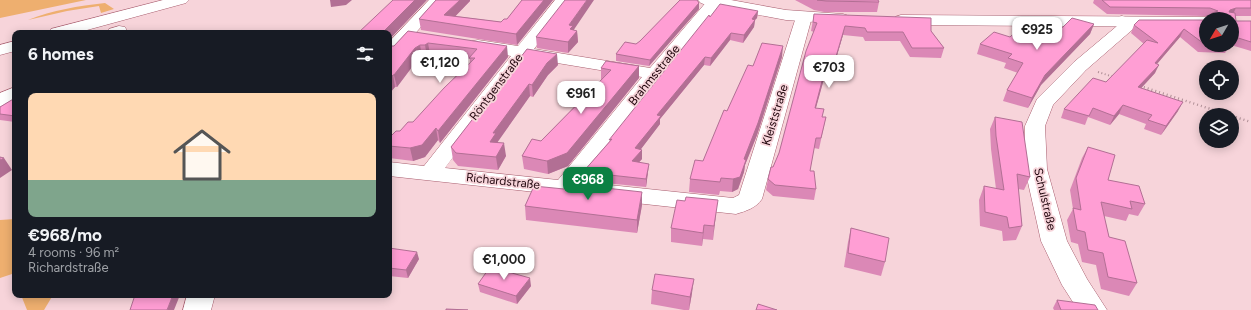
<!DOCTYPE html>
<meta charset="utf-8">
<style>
body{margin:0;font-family:Figtree,sans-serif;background:#20242c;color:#f1f3f6;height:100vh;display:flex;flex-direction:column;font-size:15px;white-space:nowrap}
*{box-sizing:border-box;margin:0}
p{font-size:13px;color:#9ea1a6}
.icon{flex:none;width:22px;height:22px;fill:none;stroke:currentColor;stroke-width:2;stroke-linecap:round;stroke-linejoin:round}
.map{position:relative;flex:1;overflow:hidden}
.details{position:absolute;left:12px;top:30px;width:380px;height:268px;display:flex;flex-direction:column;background:#171b24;border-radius:8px;box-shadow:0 2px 10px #0003}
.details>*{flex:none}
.needle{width:26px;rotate:231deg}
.controls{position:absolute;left:1199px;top:12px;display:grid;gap:8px}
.controls a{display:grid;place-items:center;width:40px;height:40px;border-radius:50%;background:#171b24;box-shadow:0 2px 10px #0003;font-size:20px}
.price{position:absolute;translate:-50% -34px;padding:0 9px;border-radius:8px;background:#fff;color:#222;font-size:13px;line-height:26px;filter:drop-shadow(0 1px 2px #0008)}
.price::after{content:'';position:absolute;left:50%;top:24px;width:12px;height:9px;margin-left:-6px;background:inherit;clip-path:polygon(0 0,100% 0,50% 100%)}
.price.current{background:#0b8043;color:#fff}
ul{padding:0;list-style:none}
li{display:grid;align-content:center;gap:8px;height:212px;padding:0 16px}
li+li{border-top:1px solid #363941}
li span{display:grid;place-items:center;height:124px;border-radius:8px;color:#555}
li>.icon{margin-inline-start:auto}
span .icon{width:72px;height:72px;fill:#fffc;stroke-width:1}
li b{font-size:17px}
h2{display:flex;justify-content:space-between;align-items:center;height:48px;padding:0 16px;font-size:17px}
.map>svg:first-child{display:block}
.green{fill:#eeaf6f}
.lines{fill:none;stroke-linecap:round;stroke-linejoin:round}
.street-casing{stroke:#a85e6f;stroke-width:1}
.secondary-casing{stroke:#a85e6f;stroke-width:1}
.path-far1{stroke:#af8f96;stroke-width:2;stroke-dasharray:1 2.5;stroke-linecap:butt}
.path{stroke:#af8f96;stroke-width:2.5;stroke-dasharray:1 3;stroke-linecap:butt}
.street{fill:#fff;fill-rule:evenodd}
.secondary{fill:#fff;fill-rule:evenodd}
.wall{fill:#db88b6}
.shaded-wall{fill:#b26f94}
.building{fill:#ff9ed4;stroke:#b26f94}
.labels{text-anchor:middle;stroke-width:3.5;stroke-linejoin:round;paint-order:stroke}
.street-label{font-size:12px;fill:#1f050c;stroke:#f7d4da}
</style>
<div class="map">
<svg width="1251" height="310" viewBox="0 0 1251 310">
<rect width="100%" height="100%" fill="#f7d4da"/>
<g class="green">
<path d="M0,0H86L0,18Z"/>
<path d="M105,3L114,9L101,13L99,6L67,11L28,20C53,10 78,6 105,3Z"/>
<path d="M15,219V282L12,274L0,278V220Z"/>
<path d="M21,295H53L44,310H27Z"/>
</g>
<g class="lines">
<g class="street-casing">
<g id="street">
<path d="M429,0H445L395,56L389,57V42Z"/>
<path d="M555,0H571L534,49L650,68L708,0H721L723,2L720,5L662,78L581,182L733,198L739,195L796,17L798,14L804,12L810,14L812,17L762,199C756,208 746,211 736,214L389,176V162L424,166L511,56L472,49L469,45L472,41L478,40L518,46ZM527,58L642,77L558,180L445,168Z"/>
<path d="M1122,16L1128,18L1134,27L1132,30L1086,70L1053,105L1045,126L1047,169L1067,241L1087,279L1107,310H1078L1062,285L1041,241L1025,169V126L1037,99L1074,62L1117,26L1114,21L1116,18Z"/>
<path d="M119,26L125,27L127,31L126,33H107L109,29Z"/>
<path d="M15,87V101L0,107V93Z"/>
<path d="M187,295H215L211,310H183Z"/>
</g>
</g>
<g class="secondary-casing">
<g id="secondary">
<path d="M163,0H189L186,3L76,33H49L51,29Z"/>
<path d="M698,0H731L786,10L843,14L849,16L851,19L849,22L843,24L786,20L706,5L701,3Z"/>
<path d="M901,15L1206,17L1212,19H1206V27L901,25L895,23L893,20L895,17Z"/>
<path d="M15,41V51L0,55V45Z"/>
</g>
</g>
<path class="path-far1" d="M1098,72L1114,77"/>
<g class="path">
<path d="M1140,86L1229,115"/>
<path d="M1232,116L1251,122"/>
</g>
<use href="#street" class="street"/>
<use href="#secondary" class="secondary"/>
</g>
<g class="wall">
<path d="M436,0H470V1L455,16L501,22L507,19L522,0H553L517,45L421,30L419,19Z"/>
<path d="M795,0H878L879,2L877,12H824L814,10Z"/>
<path d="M1094,0H1251V16H1235L1236,21H1251V51L1231,45H1232V19H1208L1209,17L1206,16L1107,14L1093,3Z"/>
<path d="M699,3V9L649,66L616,61V54L636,44Z"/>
<path d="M758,11L757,18L755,20L754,27L743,43L730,40L710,66L704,65L660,119V124L640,150H642V159L639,162L648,172L646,187L584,181L583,172L609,142L710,17Z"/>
<path d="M814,14L931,31L944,48L941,58L910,57L900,41H865L863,37L843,35L833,69L827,68L816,108L822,117H826L819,149L814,148L810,171L816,189L814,200L773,196L766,190L768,179L779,153L814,32L811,31Z"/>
<path d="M1206,20V45H1230L1225,53L1198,52L1180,37L1157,64L1155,73L1141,88L1178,111L1161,135L1144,129L1146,124L1119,114L1110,125L1088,117L1085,125L1061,118L1064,109L1106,82L1144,44L1131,33L1134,25Z"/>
<path d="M1094,24L1090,34L1041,85L1028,108L1003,101L1007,90L1018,73L1004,68L1006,63L977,54L980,44L1010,37L1058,32Z"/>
<path d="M574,30L577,31L578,42L568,53L537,48L536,37Z"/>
<path d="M408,31L508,57L440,143L438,140L425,157L413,161L389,158V138L413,122L470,63V59L430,54L427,57L422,56L418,59L397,87H395L389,94L394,46Z"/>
<path d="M527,49L558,65L548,75L533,97L530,96L497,142L506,156L498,170L458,166L453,160L451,147Z"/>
<path d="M782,57L757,135L745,165L744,172L738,189L732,192L720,191L719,195L689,192L690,179L703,161L727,111L753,66Z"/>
<path d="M639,66V78L568,166L548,174L524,169L522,156L541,141L601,80V68Z"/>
<path d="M15,98V122L0,120V107Z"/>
<path d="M995,117L1030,177L1024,190L1018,189L1022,226L1016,240L1003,241L1002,231L980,226L979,200L984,186L996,189L991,149L990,129Z"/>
<path d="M1088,147L1108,180L1145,204L1138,216L1129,214L1126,221L1104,216L1109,237L1137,283L1129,296L1101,289L1096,265L1082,262L1078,244L1071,242L1067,220L1073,209L1070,190L1082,158Z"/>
<path d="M564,189L642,205L637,233L526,220L525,206Z"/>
<path d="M716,213L713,240L703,239L702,246L671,242V228Z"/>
<path d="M851,228L885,262L881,276L844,267L848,242Z"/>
<path d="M389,248L419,259L408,278L389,276Z"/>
<path d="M478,284L531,286L517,304L480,292Z"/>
<path d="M652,290L692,293L689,310H684L651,304Z"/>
<path d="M1057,300L1098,310H1054L1053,308Z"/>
</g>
<g class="shaded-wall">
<path d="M330,0H352L346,5L331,7Z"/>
<path d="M415,0H427L389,40V33H385V30Z"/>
<path d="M460,0H470V1L448,24L444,15Z"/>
<path d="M544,0H553L517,45L516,34Z"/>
<path d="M587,0H594L573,31H577L578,42L568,53V42L569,25Z"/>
<path d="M699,3V9L649,66L650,60Z"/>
<path d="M1236,8L1232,16L1226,18L1230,10Z"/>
<path d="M758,11L757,18L755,20L754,27L743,43L744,35L752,19Z"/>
<path d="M1094,24L1090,34L1041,85L1028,108L1032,98L1045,75Z"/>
<path d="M845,26L843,35L833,69L835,60Z"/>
<path d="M1184,29L1180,37L1150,72L1155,63Z"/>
<path d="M731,33L730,40L710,66L711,58Z"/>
<path d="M428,43L430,54L427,57L425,45Z"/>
<path d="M420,45L422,56L418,59L397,87L394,75L415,48Z"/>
<path d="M507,46L508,57L440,143L438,131Z"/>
<path d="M783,46L782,57L757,135L745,165L744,172L738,189L732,192L733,179Z"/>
<path d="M557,54L558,65L548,75L533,97L532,85L547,63Z"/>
<path d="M705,57L704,65L660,119V124L635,157V148L657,115Z"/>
<path d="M828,58L827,68L813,118L815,108Z"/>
<path d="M1159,65L1155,73L1134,96L1138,87Z"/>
<path d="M639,66V78L568,166L548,174L547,161Z"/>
<path d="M393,75L395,87L389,94V79Z"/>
<path d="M529,84L530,96L497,143L490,142L493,133Z"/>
<path d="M1183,102L1178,111L1161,135L1166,126Z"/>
<path d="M1123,105L1119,114L1110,125L1114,116Z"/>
<path d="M436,128L438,140L425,157L413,161L410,148Z"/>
<path d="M504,143L506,156L498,170L496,157Z"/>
<path d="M642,150V159L632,170V161Z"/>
<path d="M4,158L12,170L0,178V160Z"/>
<path d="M649,164L648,172L646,187V179Z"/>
<path d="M642,192V205L637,233V220Z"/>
<path d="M718,200L716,213L713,240L714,226Z"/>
<path d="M704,225L703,239L702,246L703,233Z"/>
<path d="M417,252L419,259L408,278L406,270Z"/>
<path d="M530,278L531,286L517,304L516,296Z"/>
<path d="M694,279L692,293L689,310L690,297Z"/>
<path d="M173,295H180L174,310H167Z"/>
</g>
<g class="building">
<path d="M393,0H415L385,30V33H358Z"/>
<path d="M436,0H460L444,15L501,22L504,19H507L522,0H544L516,34L419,19Z"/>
<path d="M565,0H587L569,25L573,26L570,29L577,31L568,42L536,37Z"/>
<path d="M680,0H697L699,3L650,60L616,54L625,42L636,44L640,41Z"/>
<path d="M817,0H878L879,2L826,1Z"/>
<path d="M1102,0H1251V8H1236L1230,10L1229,12L1235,13L1236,21H1251V42L1232,36V19H1212V13L1218,11L1210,8L1110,7Z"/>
<path d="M720,4L758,11L752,19L755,20L744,35L731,33L711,58L705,57L657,115L661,116L635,148L642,150L632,161L649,164L646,179L583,172L612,139L609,140L709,15L710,17Z"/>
<path d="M814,14L931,18V31L944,48H912L903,32H867L865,28L845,26L835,60L828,58L815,108L824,109L822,117H826L821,138H816L810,171H814L816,189L775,185L768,179L771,167H773L779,153L806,51L817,23L813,22Z"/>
<path d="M1072,18L1094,24L1045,75L1032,98L1007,90L1023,63L1008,58L1012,54L980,44L994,32L1010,37L1025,23L1058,32Z"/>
<path d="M1139,20H1206V44L1203,43L1184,29L1155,63L1159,65L1138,87L1183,102L1166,126L1148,120L1152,115L1123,105L1114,116L1093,108L1089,116L1064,109L1093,78L1106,82L1147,40L1158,43L1134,25Z"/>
<path d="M408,31L507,46L438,131L436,128L422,145L410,148L389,146V138L396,131H400L408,122H413L444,88L475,58H469L477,49L428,43L425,45H420L415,48L394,75H393L389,79V46H394Z"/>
<path d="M762,43L783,46L758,123L744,159L746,160L740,177L733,179L721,178L720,182L690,179L695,160L703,161L724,110L727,111L748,65L753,66Z"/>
<path d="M527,49L557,54L547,63L532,85L529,84L493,133H496L490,142L504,143L496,157L456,153L451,147Z"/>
<path d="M606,61L639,66L567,153L547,161L522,156L532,139L541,141L611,70L601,68Z"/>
<path d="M15,98V116L0,114V107Z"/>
<path d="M995,117L1022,122L1030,177L1017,174L1022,226L1009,228L1007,217L985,212L984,186L1004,190L996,136Z"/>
<path d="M1088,147L1115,155L1108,180L1139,186L1145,204L1130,201L1132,209L1101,202L1109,237L1125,241L1137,283L1108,277L1103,253L1088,250L1085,232L1077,230L1073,208L1081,210L1076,178Z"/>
<path d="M0,157L4,158L0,160Z"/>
<path d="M569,184L642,192L637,220L525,206L534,186L564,189Z"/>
<path d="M686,197L718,200L714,226L704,225L703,233L671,228L677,200L685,201Z"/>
<path d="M851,228L889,238L885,262L848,253Z"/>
<path d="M389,248L417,252L406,270L389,268Z"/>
<path d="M490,267L530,278L516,296L478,284Z"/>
<path d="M655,274L694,279L690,297L652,290Z"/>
<path d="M135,295H173L167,310H130Z"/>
<path d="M1057,300L1095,305L1098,310H1061Z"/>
<path d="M758,304L777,310H756Z"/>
<path d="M446,309L468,310H446Z"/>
</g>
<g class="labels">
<g class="street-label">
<text transform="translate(654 75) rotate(-51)" y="4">Brahmsstraße</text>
<text transform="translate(496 87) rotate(-53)" y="4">Röntgenstraße</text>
<text transform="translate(775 115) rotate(-73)" y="4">Kleiststraße</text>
<text transform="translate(503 181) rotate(6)" y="4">Richardstraße</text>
<text transform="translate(1045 199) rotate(77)" y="4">Schulstraße</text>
</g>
</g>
</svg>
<div class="controls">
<a><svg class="needle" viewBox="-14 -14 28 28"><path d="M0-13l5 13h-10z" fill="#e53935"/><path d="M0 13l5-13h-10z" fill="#9ea1a6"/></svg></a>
<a><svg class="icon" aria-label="locate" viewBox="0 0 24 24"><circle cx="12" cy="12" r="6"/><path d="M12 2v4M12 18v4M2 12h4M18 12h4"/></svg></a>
<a><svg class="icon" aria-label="layers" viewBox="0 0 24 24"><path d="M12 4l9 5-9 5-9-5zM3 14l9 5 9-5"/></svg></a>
</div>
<b class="price" style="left:1037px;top:51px">€925</b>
<b class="price" style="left:440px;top:84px">€1,120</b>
<b class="price" style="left:829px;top:89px">€703</b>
<b class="price" style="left:581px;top:115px">€961</b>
<b class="price current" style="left:588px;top:201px">€968</b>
<b class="price" style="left:504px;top:281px">€1,000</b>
<section class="details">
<h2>6 homes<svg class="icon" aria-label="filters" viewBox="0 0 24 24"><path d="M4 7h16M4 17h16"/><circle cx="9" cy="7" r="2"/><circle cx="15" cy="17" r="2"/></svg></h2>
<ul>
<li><span style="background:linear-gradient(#ffd9b3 70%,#7fa58c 0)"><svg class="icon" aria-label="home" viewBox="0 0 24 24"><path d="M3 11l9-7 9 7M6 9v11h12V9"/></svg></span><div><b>€968/mo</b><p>4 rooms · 96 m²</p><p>Richardstraße</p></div></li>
</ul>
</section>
</div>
